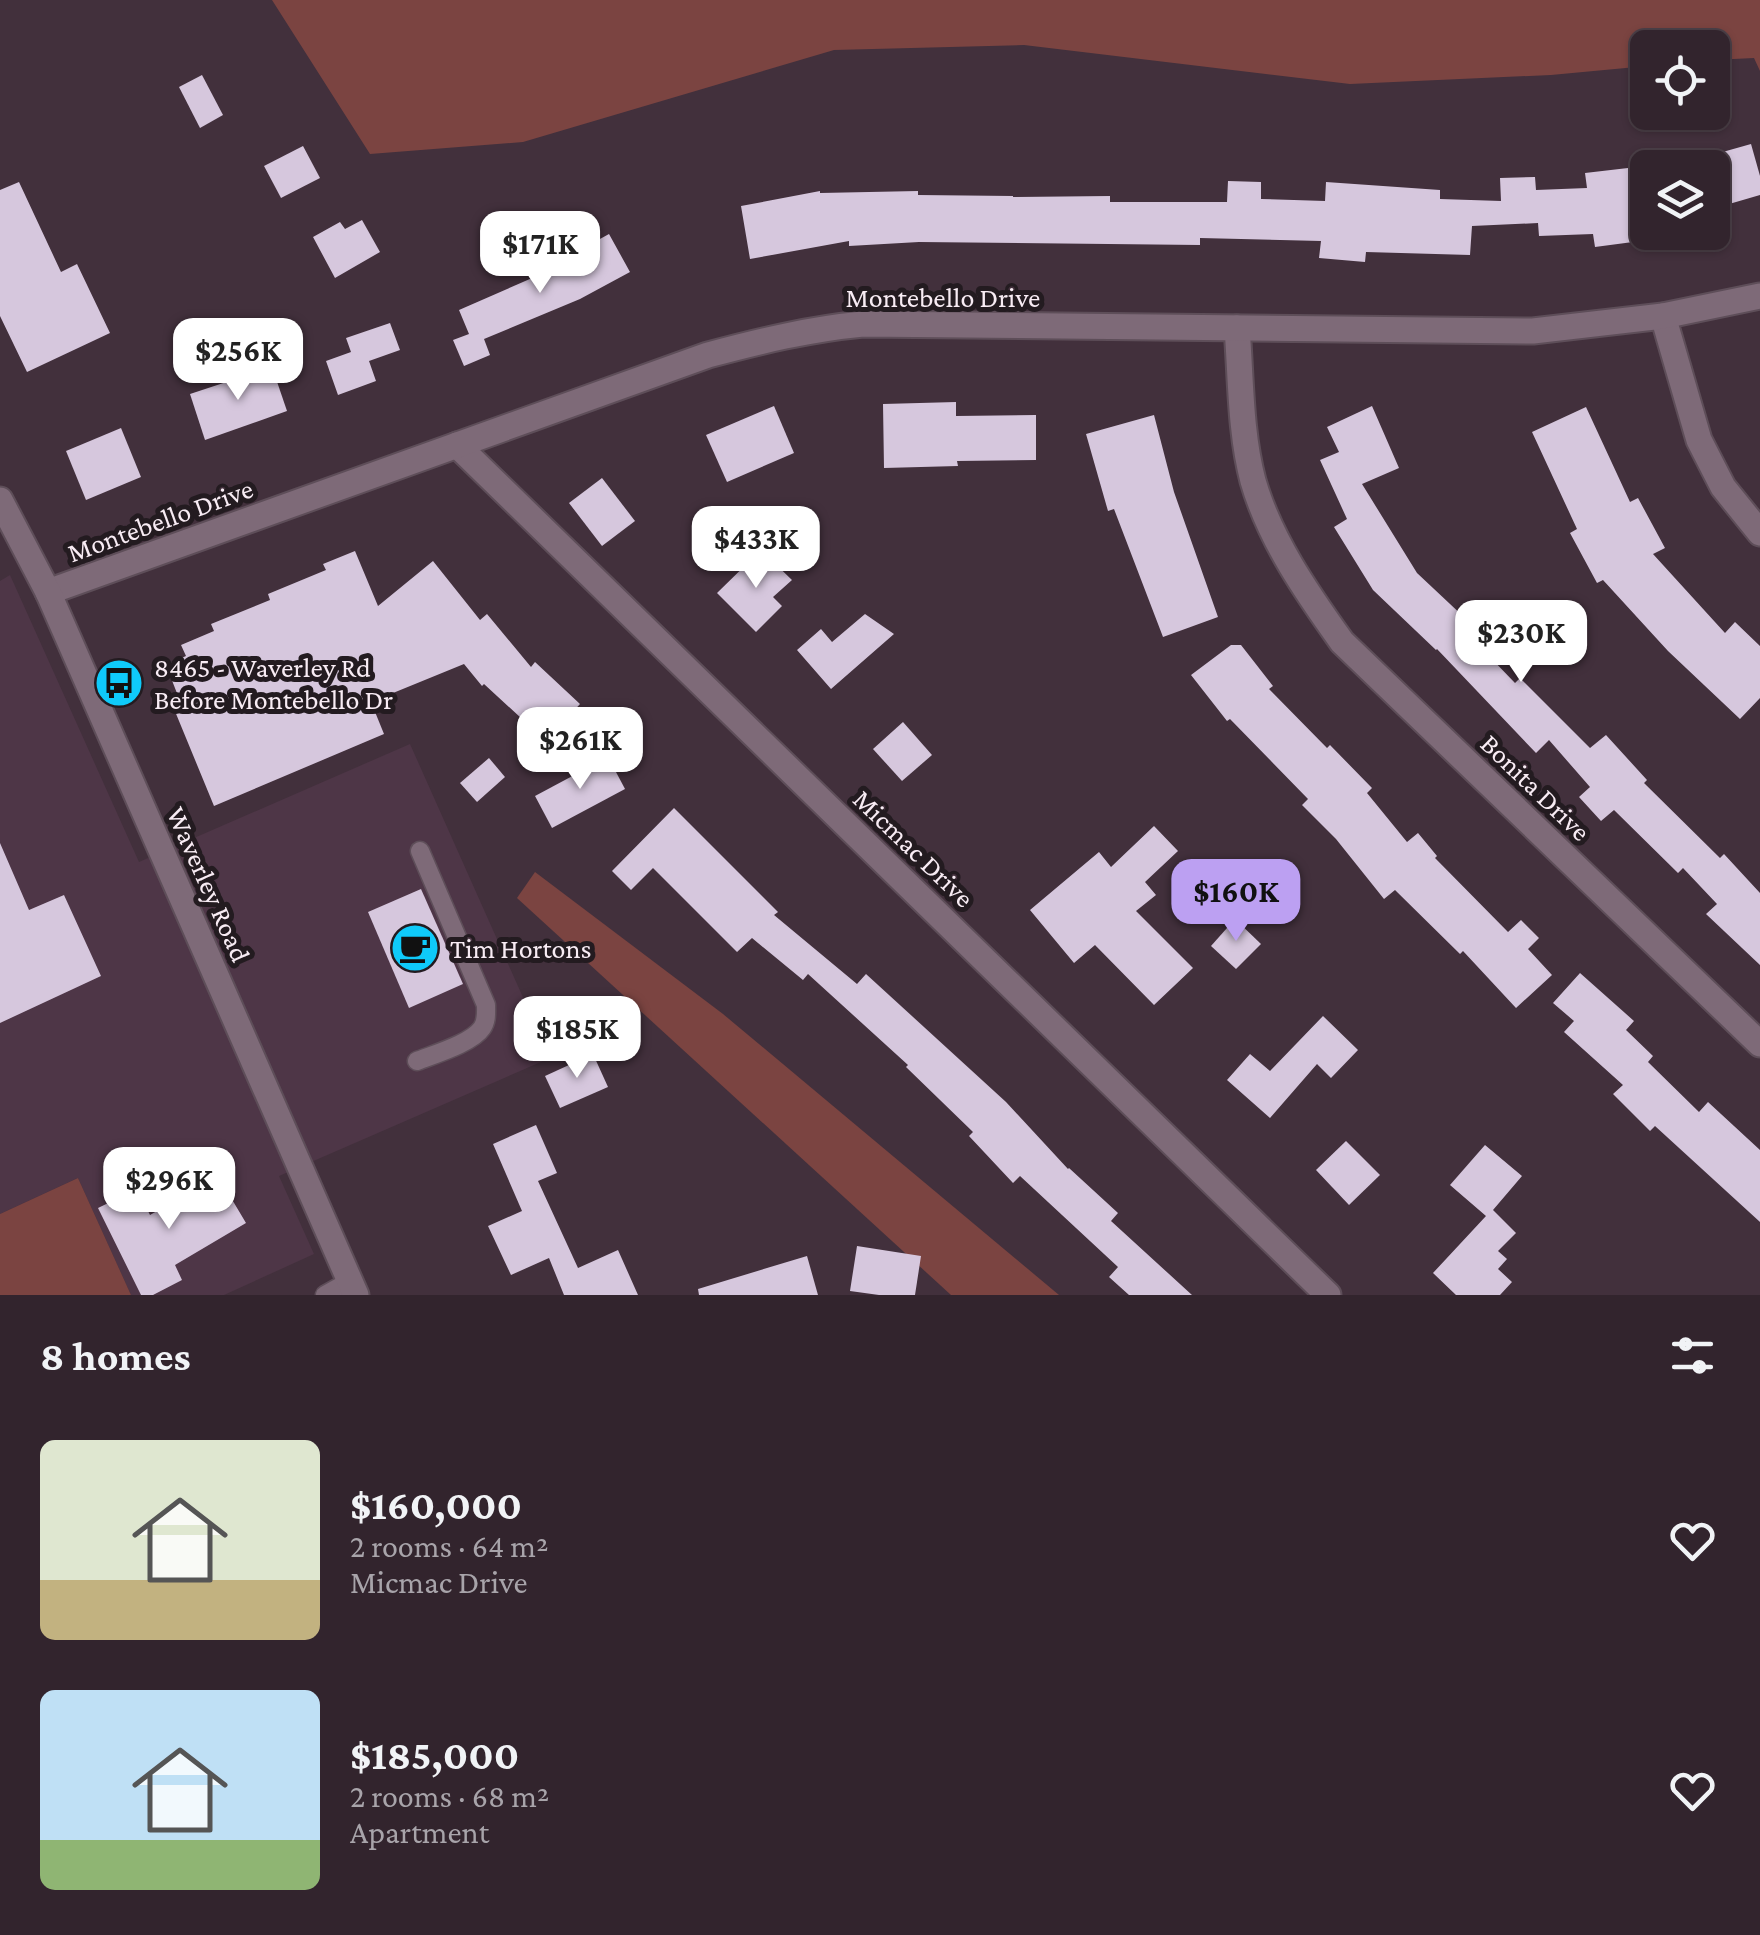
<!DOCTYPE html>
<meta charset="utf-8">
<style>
body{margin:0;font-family:"Crimson Pro",serif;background:#3d3039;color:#f1f3f6;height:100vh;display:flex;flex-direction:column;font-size:38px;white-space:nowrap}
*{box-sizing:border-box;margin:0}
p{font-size:32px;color:#a8a4aa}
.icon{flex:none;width:55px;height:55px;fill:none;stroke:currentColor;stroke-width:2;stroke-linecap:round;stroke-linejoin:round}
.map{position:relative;height:1295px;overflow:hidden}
.drawer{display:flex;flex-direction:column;background:#32242d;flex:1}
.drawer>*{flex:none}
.tools{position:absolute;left:1630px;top:30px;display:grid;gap:20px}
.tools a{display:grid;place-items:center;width:100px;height:100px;border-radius:15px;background:#32242d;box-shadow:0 2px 8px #0004,0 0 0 2px #4d4149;font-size:50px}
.price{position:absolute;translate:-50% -85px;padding:0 22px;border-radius:20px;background:#fff;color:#222;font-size:32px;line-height:65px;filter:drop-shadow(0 2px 5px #0008)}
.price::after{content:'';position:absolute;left:50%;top:60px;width:30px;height:22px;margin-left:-15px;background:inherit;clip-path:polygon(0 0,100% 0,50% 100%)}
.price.active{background:#bca0f2;color:#111}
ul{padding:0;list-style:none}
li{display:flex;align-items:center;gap:30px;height:250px;padding:0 40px}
li span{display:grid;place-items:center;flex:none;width:280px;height:200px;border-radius:15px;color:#555}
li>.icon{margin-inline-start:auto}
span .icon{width:120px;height:120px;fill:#fffc;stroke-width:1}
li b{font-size:42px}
h2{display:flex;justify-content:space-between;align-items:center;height:120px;padding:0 40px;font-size:42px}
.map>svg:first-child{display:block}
.built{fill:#4e3647}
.green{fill:#7b4441}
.building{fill:#d6c7dd}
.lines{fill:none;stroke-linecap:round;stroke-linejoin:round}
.service-casing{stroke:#5e4e59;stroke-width:21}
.minor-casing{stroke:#5e4e59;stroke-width:29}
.tertiary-casing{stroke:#5e4e59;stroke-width:29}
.secondary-casing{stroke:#5e4e59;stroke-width:29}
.service{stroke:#7e6a78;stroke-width:18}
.minor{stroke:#7e6a78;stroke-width:25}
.tertiary{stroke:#7e6a78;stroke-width:25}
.secondary{stroke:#7e6a78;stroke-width:25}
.labels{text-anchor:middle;stroke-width:10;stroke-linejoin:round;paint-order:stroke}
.street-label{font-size:28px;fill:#f8ecf4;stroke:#231b20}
.poi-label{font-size:28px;fill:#f8ecf4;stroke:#231b20;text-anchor:start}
</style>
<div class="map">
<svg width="1760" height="1295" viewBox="0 0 1760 1295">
<rect width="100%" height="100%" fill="#42303c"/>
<path class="built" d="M10,575L139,862L410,744L550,1058L279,1176L314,1254L224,1295H131L78,1178L0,1214V581Z"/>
<g class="green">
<path d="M272,0H1760V71L1754,58L1713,60L1712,48H1648L1647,66L1551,75L1350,84L1024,45L834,50L523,142L370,154Z"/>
<path d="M535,872L723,1014L1059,1295H951L517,898Z"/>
<path d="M78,1178L131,1295H0V1214Z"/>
</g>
<g class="building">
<path d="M202,75L223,115L200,128L179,87Z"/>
<path d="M1751,144L1760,176V195L1712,209V155Z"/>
<path d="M303,146L320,178L281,198L264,166Z"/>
<path d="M1628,168L1629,178L1648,176V240L1595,247L1593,234L1539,236L1538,223L1472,226L1470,255L1366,252L1365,262L1319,258L1321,241L1200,238V245L919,242L849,246V241L750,259L741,206L820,191V193L918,191V195L1013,196V197L1110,196V202H1227L1228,181L1261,182V199L1325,201L1326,182L1440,190V199L1501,201L1500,178L1535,177L1536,190L1587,188L1585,173Z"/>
<path d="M19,182L61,272L77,264L110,333L27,372L0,316V190Z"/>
<path d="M362,220L380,252L335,278L313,237L340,222L345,229Z"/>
<path d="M609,234L630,272L580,299L484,339L490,355L464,366L453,340L469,334L459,310L562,265L560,261Z"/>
<path d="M390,323L400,350L369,361L376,381L338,395L326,361L351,352L346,338Z"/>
<path d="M272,367L287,411L205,440L190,394Z"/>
<path d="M956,402V416L1036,415V460L957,461L958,466L884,468L883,404Z"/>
<path d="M774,406L794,453L727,482L706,435Z"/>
<path d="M1372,406L1399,468L1362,484L1417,573L1466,619L1460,626L1515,683L1520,678L1590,748L1606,735L1647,780L1644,783L1720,858L1724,854L1760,893V965L1706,914L1717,904L1683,868L1678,873L1614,810L1601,821L1579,797L1590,787L1549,740L1536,753L1437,649L1436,650L1373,590L1334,527L1347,519L1320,460L1339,452L1327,427Z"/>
<path d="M1586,407L1630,502L1638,498L1665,548L1653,554L1725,633L1735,622L1760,646V698L1740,719L1668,651L1603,580L1597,583L1570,533L1577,529L1532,432Z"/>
<path d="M1154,415L1174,492L1218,617L1163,637L1114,509L1108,511L1086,434Z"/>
<path d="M121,428L141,477L86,500L66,451Z"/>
<path d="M602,478L635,521L602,546L569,503Z"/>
<path d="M761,550L792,580L773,597L782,606L756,632L717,593Z"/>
<path d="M355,551L378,606L433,561L480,620L487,614L531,667L535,662L580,704L546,741L484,684L482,686L464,664L371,702L384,734L214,806L172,704L180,701L166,665L186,656L181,645L214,631L211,624L270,600L268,594L326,570L323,564Z"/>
<path d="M865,614L894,634L831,689L797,650L821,629L832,642Z"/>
<path d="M1231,645H1241L1273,686L1269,689L1327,748L1330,745L1372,788L1367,793L1407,842L1418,833L1437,856L1435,858L1508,932L1521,920L1539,938L1528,949L1552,975L1516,1008L1463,951L1460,954L1395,890L1384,899L1336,839L1302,805L1308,799L1230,719L1227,721L1191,675Z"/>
<path d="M903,722L932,755L902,781L873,749Z"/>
<path d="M608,757L625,789L552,828L535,796Z"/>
<path d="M489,758L505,777L477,802L460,783Z"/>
<path d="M674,808L778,912L774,915L857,984L866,974L1006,1102L1068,1169L1069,1168L1118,1213L1111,1221L1192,1295H1129L1109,1277L1118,1267L1020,1176L1013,1183L969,1136L973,1132L906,1067L908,1065L808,974L803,980L752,938L737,952L653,868L631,890L612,871Z"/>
<path d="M1154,826L1178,851L1145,882L1156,895L1136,911L1193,968L1154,1005L1095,945L1074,963L1030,910L1099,852L1111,867Z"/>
<path d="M0,843L29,910L64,895L101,976L0,1023Z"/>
<path d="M421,889L463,984L409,1008L368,912Z"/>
<path d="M1235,919L1261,944L1236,969L1211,946Z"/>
<path d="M1580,973L1634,1021L1626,1030L1653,1056L1648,1062L1699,1112L1708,1102L1760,1150V1222L1655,1126L1650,1131L1613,1094L1623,1085L1564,1032L1574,1021L1553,1003Z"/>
<path d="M1323,1016L1358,1050L1331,1078L1317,1064L1270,1118L1227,1080L1250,1054L1270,1071Z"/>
<path d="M593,1054L608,1087L560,1108L545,1076Z"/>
<path d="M536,1125L557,1173L538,1181L578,1268L618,1250L638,1295H564L549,1258L511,1275L488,1226L522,1211L493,1144Z"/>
<path d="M1346,1141L1380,1175L1349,1205L1316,1170Z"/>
<path d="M1485,1145L1522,1176L1493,1210L1516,1233L1498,1251L1507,1259L1498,1269L1512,1282L1500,1295H1456L1433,1273L1486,1216L1450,1185Z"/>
<path d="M218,1176L246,1223L175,1265L182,1280L153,1295H141L98,1208L137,1189L150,1215Z"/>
<path d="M857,1246L921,1256L915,1295H879L850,1291Z"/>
<path d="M807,1256L818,1295H699L698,1289Z"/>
</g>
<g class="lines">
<g class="service-casing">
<g id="service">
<path d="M417,1061C435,1054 472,1043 482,1028C487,1021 486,1013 486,1005L420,851"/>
<path d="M325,1295L350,1281"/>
</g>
</g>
<g class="minor-casing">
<g id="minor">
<path d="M1663,316L1699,440L1723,487L1760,533"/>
<path d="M1237,328C1241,378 1240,432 1253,481C1270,540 1307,593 1342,642L1760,1044"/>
<path d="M457,445L1328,1295"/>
</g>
</g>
<g class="tertiary-casing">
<path id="tertiary" d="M48,592L708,355C760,341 810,329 863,324L1533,331L1663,316L1760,296"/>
</g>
<g class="secondary-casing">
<path id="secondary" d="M0,500L48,592L356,1295"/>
</g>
<use href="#service" class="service"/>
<use href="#minor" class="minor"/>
<use href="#tertiary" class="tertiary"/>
<use href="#secondary" class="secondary"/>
</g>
<defs>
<g id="bus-disc" transform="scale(2.5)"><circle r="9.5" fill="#0fcafa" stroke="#231b20"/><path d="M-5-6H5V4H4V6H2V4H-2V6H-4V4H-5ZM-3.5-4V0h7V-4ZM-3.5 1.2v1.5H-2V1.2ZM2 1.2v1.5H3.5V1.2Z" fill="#111"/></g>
<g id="cafe-disc" transform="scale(2.5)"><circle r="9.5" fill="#0fcafa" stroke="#231b20"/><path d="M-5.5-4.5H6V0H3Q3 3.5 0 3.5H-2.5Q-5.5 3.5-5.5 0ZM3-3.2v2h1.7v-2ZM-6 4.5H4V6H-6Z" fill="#111"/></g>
</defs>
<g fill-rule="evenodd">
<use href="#bus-disc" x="119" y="683"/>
<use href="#cafe-disc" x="415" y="948"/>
</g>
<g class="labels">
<g class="street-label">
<text x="943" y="307">Montebello Drive</text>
<text transform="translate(160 520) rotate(-20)" y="10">Montebello Drive</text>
<text transform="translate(1536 787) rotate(44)" y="10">Bonita Drive</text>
<text transform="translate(914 848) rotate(44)" y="10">Micmac Drive</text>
<text transform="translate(209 884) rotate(66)" y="10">Waverley Road</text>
</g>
<g class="poi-label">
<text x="154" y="677">8465 - Waverley Rd<tspan x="154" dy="32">Before Montebello Dr</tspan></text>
<text x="450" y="958">Tim Hortons</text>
</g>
</g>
</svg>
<div class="tools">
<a><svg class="icon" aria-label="locate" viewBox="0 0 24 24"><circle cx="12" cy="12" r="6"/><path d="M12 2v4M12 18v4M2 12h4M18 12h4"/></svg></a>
<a><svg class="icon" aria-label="layers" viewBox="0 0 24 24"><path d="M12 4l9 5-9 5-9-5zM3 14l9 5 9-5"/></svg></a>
</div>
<b class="price" style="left:540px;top:296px">$171K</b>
<b class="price" style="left:238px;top:403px">$256K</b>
<b class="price" style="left:756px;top:591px">$433K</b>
<b class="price" style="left:1521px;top:685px">$230K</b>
<b class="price" style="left:580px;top:792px">$261K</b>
<b class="price active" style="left:1236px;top:944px">$160K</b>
<b class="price" style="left:577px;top:1081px">$185K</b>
<b class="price" style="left:169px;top:1232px">$296K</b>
</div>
<section class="drawer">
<h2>8 homes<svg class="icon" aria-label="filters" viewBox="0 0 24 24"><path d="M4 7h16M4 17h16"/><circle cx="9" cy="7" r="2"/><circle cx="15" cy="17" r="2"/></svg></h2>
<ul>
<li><span style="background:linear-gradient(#dfe7d0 70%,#c2b280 0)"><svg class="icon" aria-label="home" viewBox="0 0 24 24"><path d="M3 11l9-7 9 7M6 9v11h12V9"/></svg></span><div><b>$160,000</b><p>2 rooms · 64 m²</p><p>Micmac Drive</p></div><svg class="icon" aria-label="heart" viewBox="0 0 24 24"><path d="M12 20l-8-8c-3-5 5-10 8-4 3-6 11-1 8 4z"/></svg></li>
<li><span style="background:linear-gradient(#bfe0f5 75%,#8fb573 0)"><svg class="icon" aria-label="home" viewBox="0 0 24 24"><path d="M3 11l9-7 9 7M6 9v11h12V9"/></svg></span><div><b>$185,000</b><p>2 rooms · 68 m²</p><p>Apartment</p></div><svg class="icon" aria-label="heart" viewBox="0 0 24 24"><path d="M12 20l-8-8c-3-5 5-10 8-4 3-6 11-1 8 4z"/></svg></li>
</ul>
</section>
